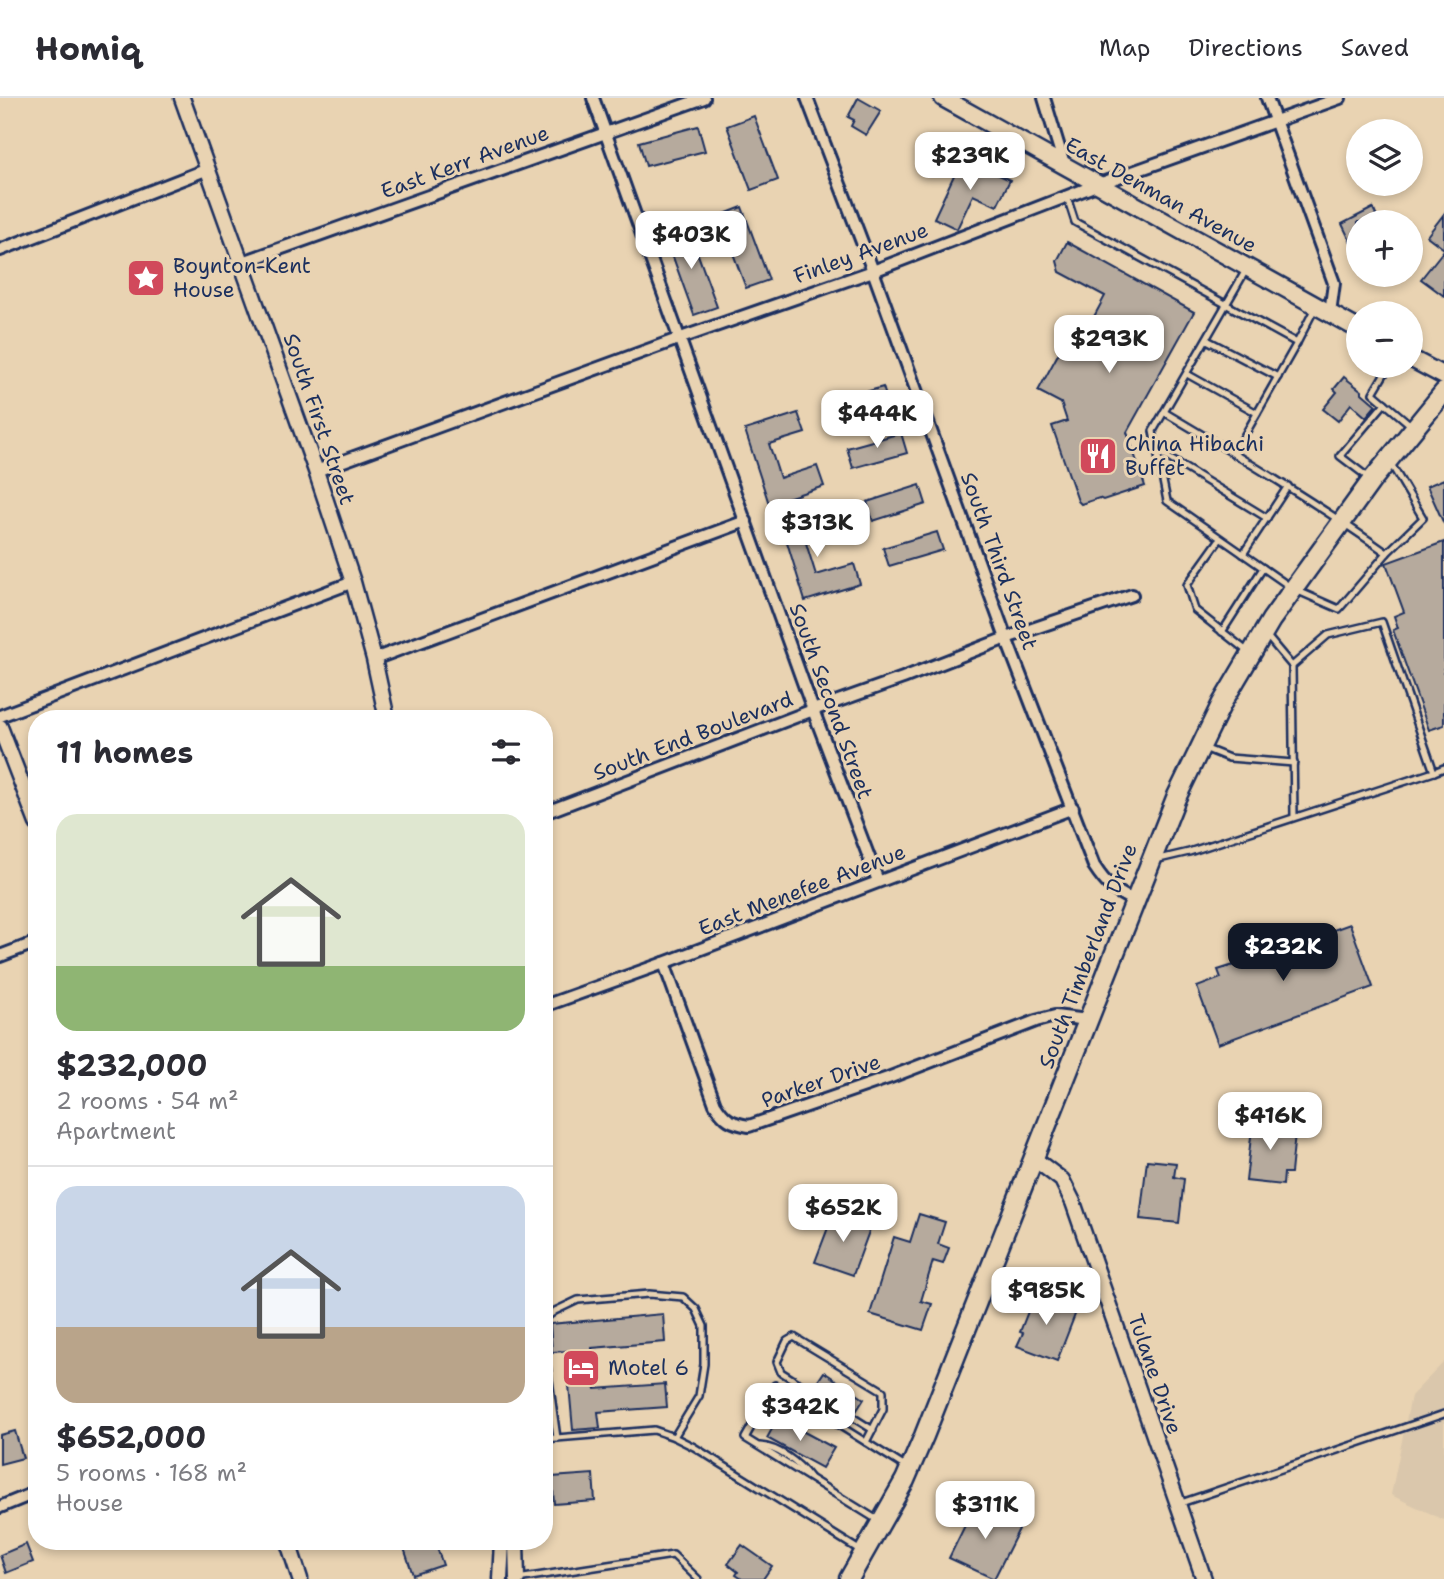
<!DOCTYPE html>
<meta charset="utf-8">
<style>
body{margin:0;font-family:"Shantell Sans",sans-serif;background:#f7f7f7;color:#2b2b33;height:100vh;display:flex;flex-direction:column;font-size:26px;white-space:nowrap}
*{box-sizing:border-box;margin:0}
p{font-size:23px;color:#7c7c81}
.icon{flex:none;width:38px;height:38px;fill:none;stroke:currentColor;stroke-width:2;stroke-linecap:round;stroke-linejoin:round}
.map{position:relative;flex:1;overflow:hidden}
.side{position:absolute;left:28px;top:612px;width:525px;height:840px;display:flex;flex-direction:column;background:#fff;border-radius:28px;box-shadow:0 4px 10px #0003}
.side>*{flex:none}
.fabs{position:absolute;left:1346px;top:21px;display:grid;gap:14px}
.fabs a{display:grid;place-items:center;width:77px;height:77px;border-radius:50%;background:#fff;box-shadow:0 4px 10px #0003;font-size:35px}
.price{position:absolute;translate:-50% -60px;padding:0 16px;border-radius:14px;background:#fff;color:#222;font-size:23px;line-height:46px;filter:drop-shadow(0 2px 4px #0008)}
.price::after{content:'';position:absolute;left:50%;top:42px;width:21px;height:16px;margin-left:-10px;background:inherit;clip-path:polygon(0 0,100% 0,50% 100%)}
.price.on{background:#111827;color:#fff}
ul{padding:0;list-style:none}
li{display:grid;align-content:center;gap:14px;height:371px;padding:0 28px}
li+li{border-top:2px solid #e1e1e2}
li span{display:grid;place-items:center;height:217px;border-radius:21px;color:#555}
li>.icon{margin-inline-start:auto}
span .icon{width:126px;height:126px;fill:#fffc;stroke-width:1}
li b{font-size:30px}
h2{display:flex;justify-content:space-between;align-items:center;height:84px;padding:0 28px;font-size:30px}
header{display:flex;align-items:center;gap:42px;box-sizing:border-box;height:98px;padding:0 35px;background:#fff;border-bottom:2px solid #e1e1e2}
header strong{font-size:33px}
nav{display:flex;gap:38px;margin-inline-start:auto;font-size:24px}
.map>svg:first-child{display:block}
.built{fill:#dac7ac}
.building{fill:#b6aa9d;stroke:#1b2f5e;stroke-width:2}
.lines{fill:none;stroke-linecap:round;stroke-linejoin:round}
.service-casing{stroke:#1b2f5e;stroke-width:10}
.minor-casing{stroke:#1b2f5e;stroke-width:16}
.tertiary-casing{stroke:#1b2f5e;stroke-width:19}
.secondary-casing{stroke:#1b2f5e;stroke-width:21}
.primary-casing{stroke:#1b2f5e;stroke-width:23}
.service{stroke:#e9d3b2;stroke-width:5}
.minor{stroke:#e9d3b2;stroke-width:10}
.tertiary{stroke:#e9d3b2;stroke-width:14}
.secondary{stroke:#e9d3b2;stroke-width:16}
.primary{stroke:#e9d3b2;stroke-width:18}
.labels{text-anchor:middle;stroke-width:6;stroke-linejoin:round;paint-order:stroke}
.street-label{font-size:21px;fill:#1b2f5e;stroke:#e9d3b2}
.poi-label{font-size:21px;fill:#1b2f5e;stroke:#e9d3b2;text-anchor:start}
</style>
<header>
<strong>Homiq</strong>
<nav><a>Map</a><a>Directions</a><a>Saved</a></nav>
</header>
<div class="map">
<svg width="1444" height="1481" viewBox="0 0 1444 1481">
<rect width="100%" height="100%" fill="#e9d3b2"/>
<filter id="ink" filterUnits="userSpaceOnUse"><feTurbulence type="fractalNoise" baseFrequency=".0143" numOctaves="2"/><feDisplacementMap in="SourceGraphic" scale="14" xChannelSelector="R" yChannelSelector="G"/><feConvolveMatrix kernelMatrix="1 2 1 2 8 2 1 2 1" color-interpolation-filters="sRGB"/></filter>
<g filter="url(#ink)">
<path class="built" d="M1444,1264V1422L1391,1397L1411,1298Z"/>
<g class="building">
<path d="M858,0L881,13L866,37L851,28L854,22L848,19Z"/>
<path d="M754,18L778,82L751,92L727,28Z"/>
<path d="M698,28L705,53L646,68L639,44Z"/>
<path d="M962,60L1010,82L997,108L973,97L957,131L934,120Z"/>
<path d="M742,109L769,182L746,190L719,118Z"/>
<path d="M1373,110L1379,124H1358V159L1342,126Z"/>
<path d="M1444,116V151L1427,138Z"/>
<path d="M688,129L717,209L694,217L665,137Z"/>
<path d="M1067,144L1194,214L1127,334L1145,388L1103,402L1099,400L1081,406L1078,403L1052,328L1067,323L1061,305L1038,293L1068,238L1080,245L1105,198L1060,174L1057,163Z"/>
<path d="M1444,152V198L1421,181Z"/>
<path d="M1344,279L1362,293V295L1376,307L1366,319L1351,306L1338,323L1323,311L1337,294L1334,291Z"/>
<path d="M883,289L889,308L837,324L831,304Z"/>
<path d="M798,315L805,335L769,346L780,380L817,368L824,388L769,406L745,332Z"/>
<path d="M901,335L907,355L853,370L847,350Z"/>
<path d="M1444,381V426L1427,388Z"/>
<path d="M920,387L926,406L873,423L867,404Z"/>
<path d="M835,415L841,434L806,445L816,477L854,466L860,486L805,503L783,431Z"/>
<path d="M937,434L943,452L889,468L883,450Z"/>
<path d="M1444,444V627L1429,632L1393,532L1398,530L1394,518L1404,514L1386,465Z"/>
<path d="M1350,826L1373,889L1218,946L1197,889L1221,880L1218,872L1240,865L1234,848L1255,840L1261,858Z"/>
<path d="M1253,1021L1285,1024L1284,1034L1295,1035L1291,1075H1284L1283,1087L1246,1083Z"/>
<path d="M1147,1062L1176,1065L1174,1079L1184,1081L1179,1125L1140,1121Z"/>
<path d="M834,1114L871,1128L853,1177L815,1164Z"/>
<path d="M919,1116L945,1124L938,1146L949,1150L943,1166L933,1163L921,1203L932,1206L923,1232L870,1216L894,1139L910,1144Z"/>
<path d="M1046,1194L1062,1200L1059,1207L1076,1214L1057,1263L1017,1248L1023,1235L1020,1234L1029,1211H1031L1036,1198L1044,1201Z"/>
<path d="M663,1216L665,1244L592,1250L595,1291L665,1286L667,1309L598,1314L600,1330L573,1332L566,1253L552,1254L550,1226Z"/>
<path d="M824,1274L864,1301L855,1315L814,1289Z"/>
<path d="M778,1320L834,1350L822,1370L767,1340Z"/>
<path d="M15,1333L23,1360L0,1366V1337Z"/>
<path d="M593,1376L595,1403L554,1406L552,1379Z"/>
<path d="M976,1405L1021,1427L994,1481L949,1460Z"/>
<path d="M402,1444H435L443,1467L413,1477Z"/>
<path d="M26,1446L33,1464L6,1475L0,1457Z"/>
<path d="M742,1447L772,1468L763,1481H742L736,1477L738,1474L728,1466Z"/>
</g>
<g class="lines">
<g class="service-casing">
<g id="service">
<path d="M1067,99L1075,124L1297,245L1315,210"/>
<path d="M1246,172L1153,333L1167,403L1289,488"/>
<path d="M1207,242L1278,279"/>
<path d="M1389,268L1373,295L1413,329"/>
<path d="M1187,276L1257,315"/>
<path d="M1164,314C1240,359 1315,404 1387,455"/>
<path d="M1157,353L1267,420"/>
<path d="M1234,356L1297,245"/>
<path d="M1369,380L1340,358L1385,305"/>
<path d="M1220,441L1187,487L1195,512L1248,554"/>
<path d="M1243,456L1288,388"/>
<path d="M1298,493L1339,511L1387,455L1423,420L1391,366"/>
<path d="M1222,534L1263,470"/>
<path d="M1292,568L1294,719"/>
<path d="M1204,650L1229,660L1294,665"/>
<path d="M1434,674L1444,670"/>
<path d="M1155,762L1189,754L1434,674L1382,524L1328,537L1292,568L1266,537"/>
<path d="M544,1221L555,1213L578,1202L649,1196L683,1199L696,1211L704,1228V1266L699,1298L674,1339"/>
<path d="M544,1246L557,1340"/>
<path d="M544,1341L654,1332L674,1339L694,1349L861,1453"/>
<path d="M866,1344L883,1311V1293L794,1239L787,1243L777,1264L781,1274L873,1332"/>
<path d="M760,1348C778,1349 799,1365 809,1379"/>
<path d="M1178,1406L1444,1316"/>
<path d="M879,1423L745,1340L775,1287L907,1370"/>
<path d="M517,1481L673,1457L698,1481"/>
</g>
</g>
<g class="minor-casing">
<g id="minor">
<path d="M593,0L813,612L878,783"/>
<path d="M807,0L873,173L1006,540L1094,768C1107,788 1113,792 1134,803"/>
<path d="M1044,0L1064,66"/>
<path d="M1267,0L1334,185L1330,215"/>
<path d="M0,152L208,71"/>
<path d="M240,165L704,0"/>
<path d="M316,373L678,241L873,173L1099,86L1340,0"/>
<path d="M374,561L746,423"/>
<path d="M0,618L353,484"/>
<path d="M544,715L813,612L903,580L1006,540L1132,497"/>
<path d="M0,858L37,844"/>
<path d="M664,865L715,1006C725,1022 731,1025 749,1028L888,980L1036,923L1055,918L1088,922"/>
<path d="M544,908L664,865L1073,710"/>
<path d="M0,1409L37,1394"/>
</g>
</g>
<g class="tertiary-casing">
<g id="tertiary">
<path d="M182,0L316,373L353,484L374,561L387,621"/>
<path d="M0,629L37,725"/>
<path d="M1033,1060L1062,1082L1073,1104L1204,1481"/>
<path d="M288,1444L300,1481"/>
<path d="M516,1444L517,1481"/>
<path d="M500,1481L502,1444"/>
</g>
</g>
<g class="secondary-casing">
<g id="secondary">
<path d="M943,0L1358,231"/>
<path d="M1410,260L1444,278"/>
</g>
</g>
<g class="primary-casing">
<path id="primary" d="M849,1481L905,1382L924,1338L1176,700L1222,605L1271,522L1372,382L1444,294"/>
</g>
<use href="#service" class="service"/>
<use href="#minor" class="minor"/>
<use href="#tertiary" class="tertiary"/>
<use href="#secondary" class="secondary"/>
<use href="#primary" class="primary"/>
</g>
</g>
<defs>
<g id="sight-square" transform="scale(2.0125)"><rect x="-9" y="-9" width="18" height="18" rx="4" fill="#d1495b" stroke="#e9d3b2"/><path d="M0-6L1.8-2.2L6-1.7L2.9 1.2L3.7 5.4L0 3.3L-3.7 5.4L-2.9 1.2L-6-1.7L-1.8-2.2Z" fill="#fff"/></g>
<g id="restaurant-square" transform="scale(2.0125)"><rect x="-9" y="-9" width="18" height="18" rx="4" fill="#d1495b" stroke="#e9d3b2"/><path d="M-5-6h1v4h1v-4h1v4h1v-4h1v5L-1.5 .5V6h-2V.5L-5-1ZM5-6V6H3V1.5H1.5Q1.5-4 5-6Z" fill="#fff"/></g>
<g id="hotel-square" transform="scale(2.0125)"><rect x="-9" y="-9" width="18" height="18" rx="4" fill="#d1495b" stroke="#e9d3b2"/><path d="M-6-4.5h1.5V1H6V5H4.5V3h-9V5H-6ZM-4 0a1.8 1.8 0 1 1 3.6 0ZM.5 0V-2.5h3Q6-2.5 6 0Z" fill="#fff"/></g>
</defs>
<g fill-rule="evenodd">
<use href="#sight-square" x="146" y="180"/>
<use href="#restaurant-square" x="1098" y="358"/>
<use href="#hotel-square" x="581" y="1270"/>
</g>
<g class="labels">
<g class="street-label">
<text transform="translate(465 64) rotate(-20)" y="7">East Kerr Avenue</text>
<text transform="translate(1161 97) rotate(29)" y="7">East Denman Avenue</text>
<text transform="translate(861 155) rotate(-20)" y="7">Finley Avenue</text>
<text transform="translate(319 321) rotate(71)" y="7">South First Street</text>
<text transform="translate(999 463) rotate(70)" y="7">South Third Street</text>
<text transform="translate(831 603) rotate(70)" y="7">South Second Street</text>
<text transform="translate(693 638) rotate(-21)" y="7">South End Boulevard</text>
<text transform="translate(802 792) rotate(-21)" y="7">East Menefee Avenue</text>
<text transform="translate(1088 858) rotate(-69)" y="7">South Timberland Drive</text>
<text transform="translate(821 983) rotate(-19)" y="7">Parker Drive</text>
<text transform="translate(1155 1276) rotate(71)" y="7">Tulane Drive</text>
</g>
<g class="poi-label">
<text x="173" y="175">Boynton-Kent<tspan x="173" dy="24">House</tspan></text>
<text x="1125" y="353">China Hibachi<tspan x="1125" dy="24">Buffet</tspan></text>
<text x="608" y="1277">Motel 6</text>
</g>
</g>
</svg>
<div class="fabs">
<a><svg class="icon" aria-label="layers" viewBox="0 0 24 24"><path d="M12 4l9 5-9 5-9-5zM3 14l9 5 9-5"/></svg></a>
<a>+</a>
<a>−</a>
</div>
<b class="price" style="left:970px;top:94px">$239K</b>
<b class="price" style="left:691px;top:173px">$403K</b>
<b class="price" style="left:1109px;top:277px">$293K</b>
<b class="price" style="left:877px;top:352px">$444K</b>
<b class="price" style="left:817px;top:461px">$313K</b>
<b class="price on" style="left:1283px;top:885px">$232K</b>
<b class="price" style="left:1270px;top:1054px">$416K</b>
<b class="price" style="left:843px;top:1146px">$652K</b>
<b class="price" style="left:1046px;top:1229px">$985K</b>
<b class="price" style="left:800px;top:1345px">$342K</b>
<b class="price" style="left:985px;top:1443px">$311K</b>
<section class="side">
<h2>11 homes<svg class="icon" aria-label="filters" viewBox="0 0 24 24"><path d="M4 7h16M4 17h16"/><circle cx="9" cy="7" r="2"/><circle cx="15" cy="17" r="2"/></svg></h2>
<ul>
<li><span style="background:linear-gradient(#dfe7d0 70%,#8fb573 0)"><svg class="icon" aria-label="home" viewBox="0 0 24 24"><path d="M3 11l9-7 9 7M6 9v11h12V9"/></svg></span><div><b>$232,000</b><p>2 rooms · 54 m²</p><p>Apartment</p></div></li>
<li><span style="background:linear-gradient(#c9d6e8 65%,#b9a48a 0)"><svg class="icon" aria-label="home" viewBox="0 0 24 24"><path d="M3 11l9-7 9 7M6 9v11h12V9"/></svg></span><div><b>$652,000</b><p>5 rooms · 168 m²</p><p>House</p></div></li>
</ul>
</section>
</div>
